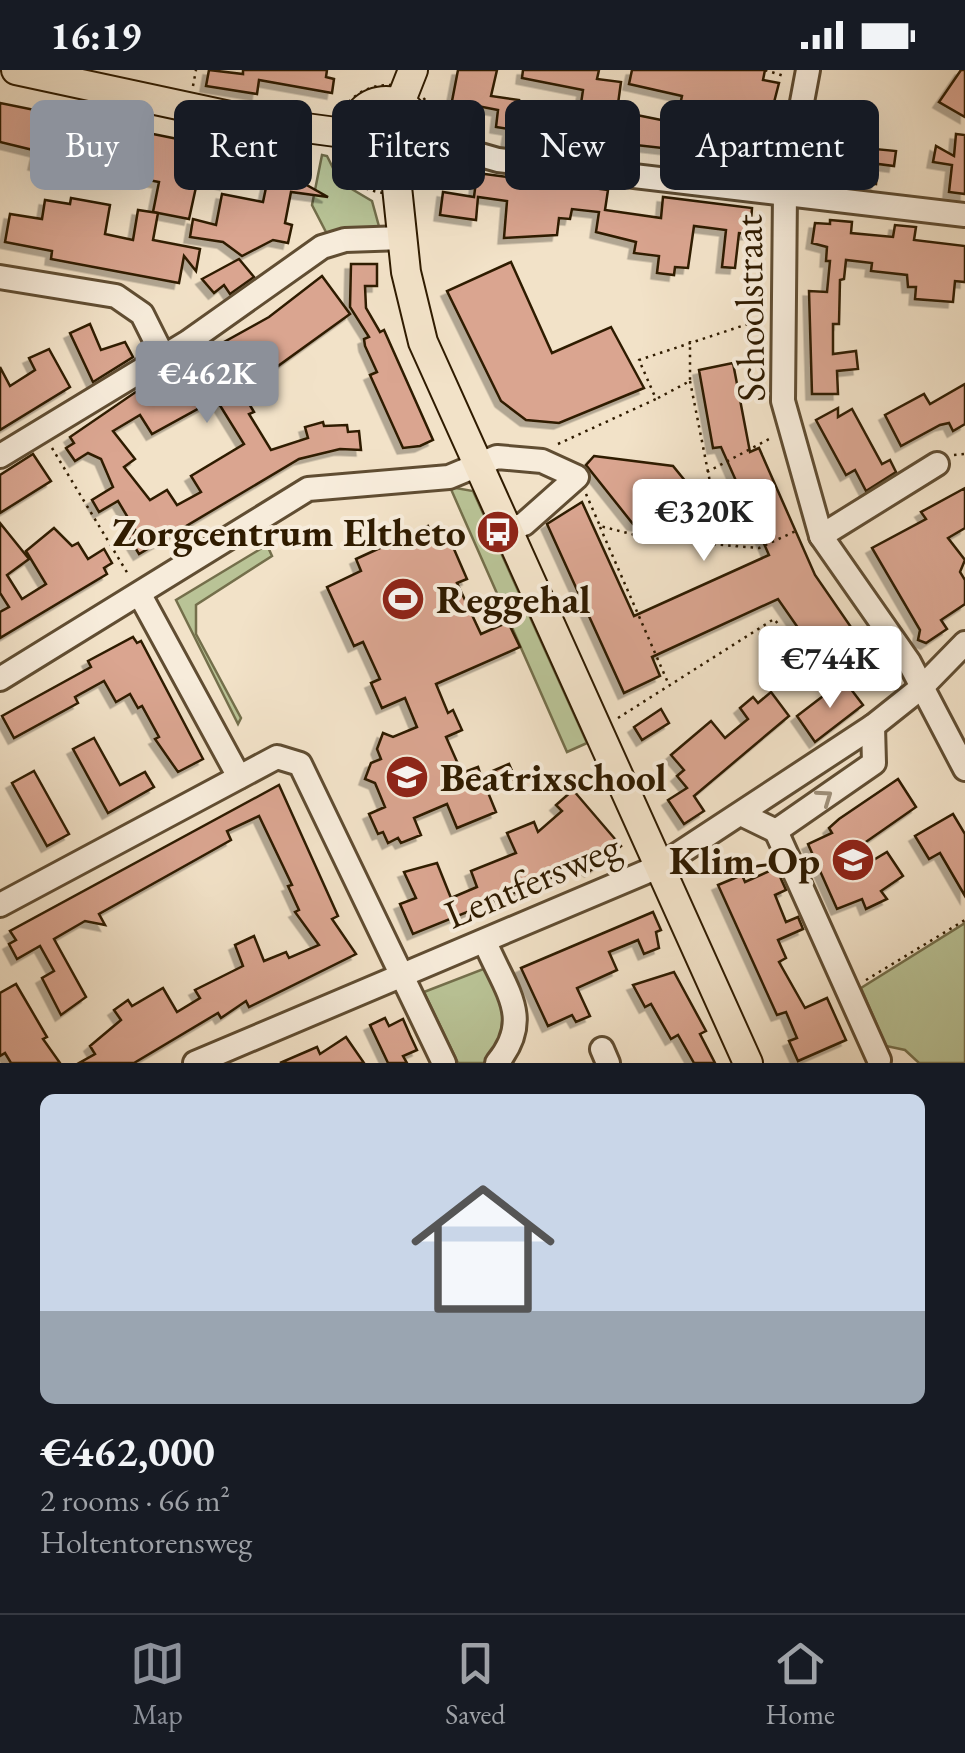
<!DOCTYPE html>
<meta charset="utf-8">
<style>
body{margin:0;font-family:"EB Garamond",serif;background:#242831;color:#f1f3f6;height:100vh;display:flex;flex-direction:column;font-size:38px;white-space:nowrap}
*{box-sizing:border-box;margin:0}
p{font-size:32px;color:#9ea1a6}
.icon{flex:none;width:55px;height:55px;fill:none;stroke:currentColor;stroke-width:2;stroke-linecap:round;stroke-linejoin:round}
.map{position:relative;height:993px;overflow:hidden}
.sheet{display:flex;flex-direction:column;background:#171b24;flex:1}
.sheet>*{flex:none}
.hud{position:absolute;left:30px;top:30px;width:905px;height:90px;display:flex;gap:20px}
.price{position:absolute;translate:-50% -85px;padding:0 22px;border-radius:10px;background:#fff;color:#222;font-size:32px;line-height:65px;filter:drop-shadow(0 2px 5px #0008)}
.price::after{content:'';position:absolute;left:50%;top:60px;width:30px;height:22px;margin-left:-15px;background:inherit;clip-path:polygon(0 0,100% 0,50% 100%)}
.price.selected{background:#8c9099;color:#fff}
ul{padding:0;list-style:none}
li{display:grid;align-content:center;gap:20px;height:530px;padding:0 40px}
li span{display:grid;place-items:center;height:310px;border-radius:15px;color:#555}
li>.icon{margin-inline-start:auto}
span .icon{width:180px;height:180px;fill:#fffc;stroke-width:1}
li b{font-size:42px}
.pill{padding:0 35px;border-radius:15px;background:#171b24;box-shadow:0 10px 40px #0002;font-size:35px;line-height:90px}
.pill.selected{background:#8c9099;color:#fff}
.status{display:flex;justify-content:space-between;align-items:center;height:70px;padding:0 50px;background:#171b24;direction:ltr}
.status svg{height:28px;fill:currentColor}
.dock{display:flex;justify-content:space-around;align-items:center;height:140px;border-top:2px solid #363941;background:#171b24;font-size:28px;color:#9ea1a6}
.dock a{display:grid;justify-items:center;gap:5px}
.dock .selected{color:#8c9099}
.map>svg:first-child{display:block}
.green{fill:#b9c396;stroke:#746f4b;stroke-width:2.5}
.building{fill:#daa590;stroke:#2f1b00;stroke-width:2.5;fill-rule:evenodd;filter:url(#shadow)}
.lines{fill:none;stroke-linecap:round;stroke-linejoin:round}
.minor-casing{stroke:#604d32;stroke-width:28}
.major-casing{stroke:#2f1b00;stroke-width:32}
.path{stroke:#2f1b00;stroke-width:2.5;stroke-dasharray:2.5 5;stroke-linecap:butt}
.minor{stroke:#f7ecdb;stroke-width:22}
.major{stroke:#f2e2c8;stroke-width:28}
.oneway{stroke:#9d8e78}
.labels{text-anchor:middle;stroke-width:8;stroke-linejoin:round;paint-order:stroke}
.street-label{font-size:40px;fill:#2f1b00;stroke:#f7ecdb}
.poi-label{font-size:40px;font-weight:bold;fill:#2f1b00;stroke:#f7ecdb;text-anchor:end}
</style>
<div class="status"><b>16:19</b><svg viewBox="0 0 49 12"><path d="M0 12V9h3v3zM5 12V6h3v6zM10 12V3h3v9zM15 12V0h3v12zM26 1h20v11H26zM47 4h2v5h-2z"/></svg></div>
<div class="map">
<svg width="965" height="993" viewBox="0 0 965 993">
<defs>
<filter id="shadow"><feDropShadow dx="-5.5" dy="5.5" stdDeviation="0" flood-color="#0004"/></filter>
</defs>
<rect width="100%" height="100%" fill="#f2e2c8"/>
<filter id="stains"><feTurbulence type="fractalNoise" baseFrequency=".002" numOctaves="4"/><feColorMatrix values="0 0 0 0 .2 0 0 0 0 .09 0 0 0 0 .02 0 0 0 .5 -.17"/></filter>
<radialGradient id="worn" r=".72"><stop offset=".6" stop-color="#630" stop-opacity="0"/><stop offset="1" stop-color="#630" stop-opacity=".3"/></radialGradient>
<g class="green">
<path d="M322,85L327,86L340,112L372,131L380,160L327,164L312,135Z"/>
<path d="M450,417L473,421L587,673L567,682Z"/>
<path d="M267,475L272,486L196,535V564L241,648L238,654L176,530Z"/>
<path d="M965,853V993H919L905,980L886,976L861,918Z"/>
<path d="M491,896L515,949L491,993H458L424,922Z"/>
</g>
<g class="building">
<path d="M209,0L243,4V0H327L326,7L334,9L332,23L259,10L257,24L206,16Z"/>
<path d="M458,0H497L491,26L519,30L517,46L559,52L555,77L507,71L509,59L496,57L498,40L452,31Z"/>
<path d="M523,0H599L597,9L621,12L617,41L676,53L682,26L629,14L632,0H765L763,10L779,13L771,44L758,41L756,49L740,45L734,86L601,71L599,82L591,69L568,66L571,46L579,47L583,20L522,8Z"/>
<path d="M961,0H965V47L939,32Z"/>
<path d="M0,33L232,80L225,114L198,108L189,149L153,142L159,112L106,102L104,109L34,94L37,81L0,72Z"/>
<path d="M841,55L857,57L854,77L896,81L894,96L878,94L876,114L817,107L820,84L826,85L827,72L839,74Z"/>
<path d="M956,64L965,65V124L949,122L952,95L933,92L936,76L954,86Z"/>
<path d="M283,89L309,95L305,114L328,127L291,122L285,153L292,155L288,173L273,170L242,186L223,172L190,167L193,149L216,155L222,124L263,132L268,108L278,110Z"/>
<path d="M477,103L608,120L605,140L661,148L663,127L752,138L750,164L739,163L735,198L722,197L726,160L694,156L688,198L675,197L674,205L657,203L659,186L634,183L636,172L596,162L599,142L572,139L570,149L559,148L557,165L504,168L507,131L478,127L476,150L440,145L443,122L474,127Z"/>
<path d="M71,128L110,135L105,164L133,170L138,140L158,143L153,170L200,179L196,201L184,186L179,213L51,189L52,181L5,172L10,144L42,149L45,130L70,134Z"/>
<path d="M830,150L852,152L851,163L893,167L895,155L916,157L914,170L965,176V212L955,211L953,232L915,229L916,217H908L907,205L871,201L872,193L846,190L844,209L840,210L839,254H833V284L856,281L858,299L837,301L838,324H812L809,221L827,222L830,191H826L827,177L812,173L815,153L830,154Z"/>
<path d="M239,189L254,207L230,224L224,215L214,223L202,209Z"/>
<path d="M511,192L552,283L611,257L644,318L559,353L526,350L501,331L447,221Z"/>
<path d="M351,194H377V216H365L366,238L380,262L384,260L433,370L420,376L403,378L370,305L377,302L365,276L364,269L369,267L350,237Z"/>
<path d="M322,206L350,244L242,322L254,342L249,344L271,380L308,368L305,357L323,352L324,356L347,355L348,362L359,361L361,380L340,379L299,389L139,484L128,466L136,461L118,431L99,442L92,430L113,417L101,389L88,383L75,391L66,378L74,373L70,367L143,317L172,305L170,302L269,247ZM216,329L244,374L191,406L201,422L177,435L167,420L150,430L124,397L135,389L113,361L140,345L152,364Z"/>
<path d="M90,254L101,280L125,272L133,287L93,312L70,263Z"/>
<path d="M49,279L70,317L0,360V297L10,316L35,300L29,288Z"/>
<path d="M733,293L750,382L759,378L815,505L855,563L819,588L778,529L652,587L660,606L624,623L547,454L582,432L634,546L769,485L721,377L713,378L699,300Z"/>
<path d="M965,314V354L953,361L949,353L940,355L901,376L885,345L924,324L930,334Z"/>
<path d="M838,338V347L852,339L882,394L890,390L896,402L866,421L855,400L846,405L816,350Z"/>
<path d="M33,384L51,411L0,443V405Z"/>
<path d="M594,386L673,396L708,439L711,455L697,463L633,454L586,395Z"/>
<path d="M965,418V458L948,468L965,490L960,502L965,510V534L941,550L947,559L926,573L918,570L920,560L872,478L926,449L921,442Z"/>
<path d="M0,453L29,489L7,505L22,529L46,514L26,481L54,458L72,476L78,473L88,489L104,479L112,493L104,498L107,504L0,568V542L9,537L0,523Z"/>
<path d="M428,456L434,469L447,463L467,509L457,513L481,564L508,552L520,577L436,614L448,643L453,640L462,660L446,667L462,703L478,697L481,706L509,694L515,708L487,720L496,742L457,758L447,734L414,748L421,765L401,773L398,768L388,773L383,762L378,764L369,744L385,737L375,713L365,709L371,693L381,689L377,679L383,663L393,667L417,657L405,628L382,638L371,613L380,609L363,572L354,576L327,517L361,501L356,489Z"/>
<path d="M133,567L137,573L141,571L203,689L178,702L155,669L159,667L142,636L138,638L130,624L116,632L104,611L75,627L78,633L14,668L2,646L91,597L88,591Z"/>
<path d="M844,610L863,635L815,672L797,646Z"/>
<path d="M771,622L789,646L694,726L704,741L684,754L668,730L687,718L677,706L684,700L671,685L711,651L725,668L748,649L740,638L753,627L758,633Z"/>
<path d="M661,639L669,653L642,670L634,657Z"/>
<path d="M94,668L120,715L145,702L154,717L108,743L73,679Z"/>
<path d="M34,701L69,764L47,776L12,713Z"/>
<path d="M898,709L916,737L850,783L860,798L887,782L903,806L881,821L887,829L866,839L862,829L837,839L808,774L832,763L829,758L839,749Z"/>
<path d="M279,715L338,846L332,849L356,884L249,937L246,931L221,948L218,943L134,993H79L95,984L90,976L121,950L114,940L128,930L132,936L163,918L177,942L200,928L195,920L243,896L235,875L254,866L264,891L286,882L289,888L319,875L295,842L299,840L288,816L292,815L259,746L227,761L231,770L99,844L105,855L85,851L54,869L86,927L61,945L42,908L54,901L40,876L17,889L9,874L16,870L10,861Z"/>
<path d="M573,720L621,776L590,801L577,790L548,802L551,808L413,864L400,834L416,828L404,802L437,793L451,828L477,817L471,801L516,783L507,763L534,752L538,762L562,741L556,735Z"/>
<path d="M953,744L965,764V826L940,783L929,789L915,766Z"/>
<path d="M776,798L786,820L775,825L786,852L798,847L803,859L778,870L786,888L779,892L805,938L827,928L846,970L798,991L789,971L797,968L786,942L777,945L718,815L742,805L745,812Z"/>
<path d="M653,842L661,860L656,862L659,878L644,884L638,870L609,882L617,900L577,918L590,946L576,952L572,945L548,956L521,898Z"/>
<path d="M674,902L706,961L700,964L715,993H694L678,965L671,969L651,934L645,937L633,915Z"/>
<path d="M16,914L47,967L43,969L60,993H11L5,983L0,986V923Z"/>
<path d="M385,948L389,956L403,949L410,965L417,980L403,986L407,993H388L370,955Z"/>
<path d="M346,967L364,993H280L317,977L320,984Z"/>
</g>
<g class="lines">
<g class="minor-casing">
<g id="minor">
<path d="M808,0L785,123L783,331L821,466L909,592L965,699"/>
<path d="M442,74L498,90L965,145"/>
<path d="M0,207L116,226L142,244L163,286"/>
<path d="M0,386L188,272L322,177L345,170L403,168"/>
<path d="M821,466L937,394"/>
<path d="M140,525L239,707"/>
<path d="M0,609L308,419L449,407L497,387L542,391L577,407L524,454L510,459"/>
<path d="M743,745L776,761L874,693L873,656"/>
<path d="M776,761L879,990"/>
<path d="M0,835L277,687L300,694L444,993"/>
<path d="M485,872C505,920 534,948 497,993"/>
<path d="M602,979L608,993"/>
<path d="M195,993L660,796L873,656L922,617L965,573"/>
</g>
</g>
<g class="major-casing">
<g id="major">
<path d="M16,0L253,51L351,64"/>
<circle cx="386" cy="65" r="34"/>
<path d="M400,33L413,0"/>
<path d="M395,98L406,202L423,272L748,993"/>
</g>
</g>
<g class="path">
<path d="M765,0L784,6"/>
<circle cx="388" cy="69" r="54"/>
<path d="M193,16L196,0"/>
<path d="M690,311L712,422L737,477"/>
<path d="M658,328L690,311V271"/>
<path d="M558,374L656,329L639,290L763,249"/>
<path d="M52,378L128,504"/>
<path d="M954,385L965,384"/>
<path d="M707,402L771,368"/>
<path d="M586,424L600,456L651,469L759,478L796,461"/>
<path d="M600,457L669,615"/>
<path d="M618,648L774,549L821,606L868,573"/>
<path d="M866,910L965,850"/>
</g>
<use href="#minor" class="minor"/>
<use href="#major" class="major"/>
</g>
<defs><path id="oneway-chevron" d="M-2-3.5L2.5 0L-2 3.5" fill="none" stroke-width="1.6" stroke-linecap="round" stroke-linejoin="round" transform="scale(2.5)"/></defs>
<use class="oneway" href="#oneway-chevron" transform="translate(825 727) rotate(-35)"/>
<defs>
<g id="bus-disc" transform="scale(2.25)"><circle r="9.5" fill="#8f2418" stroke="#f7ecdb"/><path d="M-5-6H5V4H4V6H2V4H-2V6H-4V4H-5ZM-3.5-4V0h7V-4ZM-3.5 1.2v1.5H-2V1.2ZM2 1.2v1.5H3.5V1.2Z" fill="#fff"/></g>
<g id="stadium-disc" transform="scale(2.25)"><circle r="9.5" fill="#8f2418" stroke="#f7ecdb"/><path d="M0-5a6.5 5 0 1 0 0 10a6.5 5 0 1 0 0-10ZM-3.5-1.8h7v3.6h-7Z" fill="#fff"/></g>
<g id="school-disc" transform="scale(2.25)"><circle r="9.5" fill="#8f2418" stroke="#f7ecdb"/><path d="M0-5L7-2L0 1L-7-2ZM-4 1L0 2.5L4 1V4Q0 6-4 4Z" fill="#fff"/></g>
</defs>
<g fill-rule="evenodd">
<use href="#bus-disc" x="498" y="462"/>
<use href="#stadium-disc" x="403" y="529"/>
<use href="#school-disc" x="407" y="707"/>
<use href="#school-disc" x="853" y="790"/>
</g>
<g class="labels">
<g class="street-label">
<text transform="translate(749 238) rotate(-91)" y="14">Schoolstraat</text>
<text transform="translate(532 810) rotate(-23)" y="14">Lentfersweg</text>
</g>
<g class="poi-label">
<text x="466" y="476">Zorgcentrum Eltheto</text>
<text x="436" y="543" text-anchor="start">Reggehal</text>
<text x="440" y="721" text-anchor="start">Beatrixschool</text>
<text x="820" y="804">Klim-Op</text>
</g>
</g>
<rect width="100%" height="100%" filter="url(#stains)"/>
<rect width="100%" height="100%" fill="url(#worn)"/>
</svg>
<b class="price selected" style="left:207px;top:356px">€462K</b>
<b class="price" style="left:704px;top:494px">€320K</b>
<b class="price" style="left:830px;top:641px">€744K</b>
<div class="hud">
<a class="pill selected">Buy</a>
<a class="pill">Rent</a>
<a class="pill">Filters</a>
<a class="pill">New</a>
<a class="pill">Apartment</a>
</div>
</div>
<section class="sheet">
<ul>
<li><span style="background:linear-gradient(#c9d6e8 70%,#9aa5b1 0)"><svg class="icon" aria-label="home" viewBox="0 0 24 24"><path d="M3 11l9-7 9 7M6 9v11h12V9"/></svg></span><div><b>€462,000</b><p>2 rooms · 66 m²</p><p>Holtentorensweg</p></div></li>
</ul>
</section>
<nav class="dock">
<a class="selected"><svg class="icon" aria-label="map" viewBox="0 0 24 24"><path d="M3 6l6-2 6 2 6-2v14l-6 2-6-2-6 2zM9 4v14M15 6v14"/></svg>Map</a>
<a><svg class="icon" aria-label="saved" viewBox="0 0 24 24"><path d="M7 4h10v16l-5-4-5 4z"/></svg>Saved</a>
<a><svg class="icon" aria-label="home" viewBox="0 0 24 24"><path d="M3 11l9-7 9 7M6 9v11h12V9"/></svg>Home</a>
</nav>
